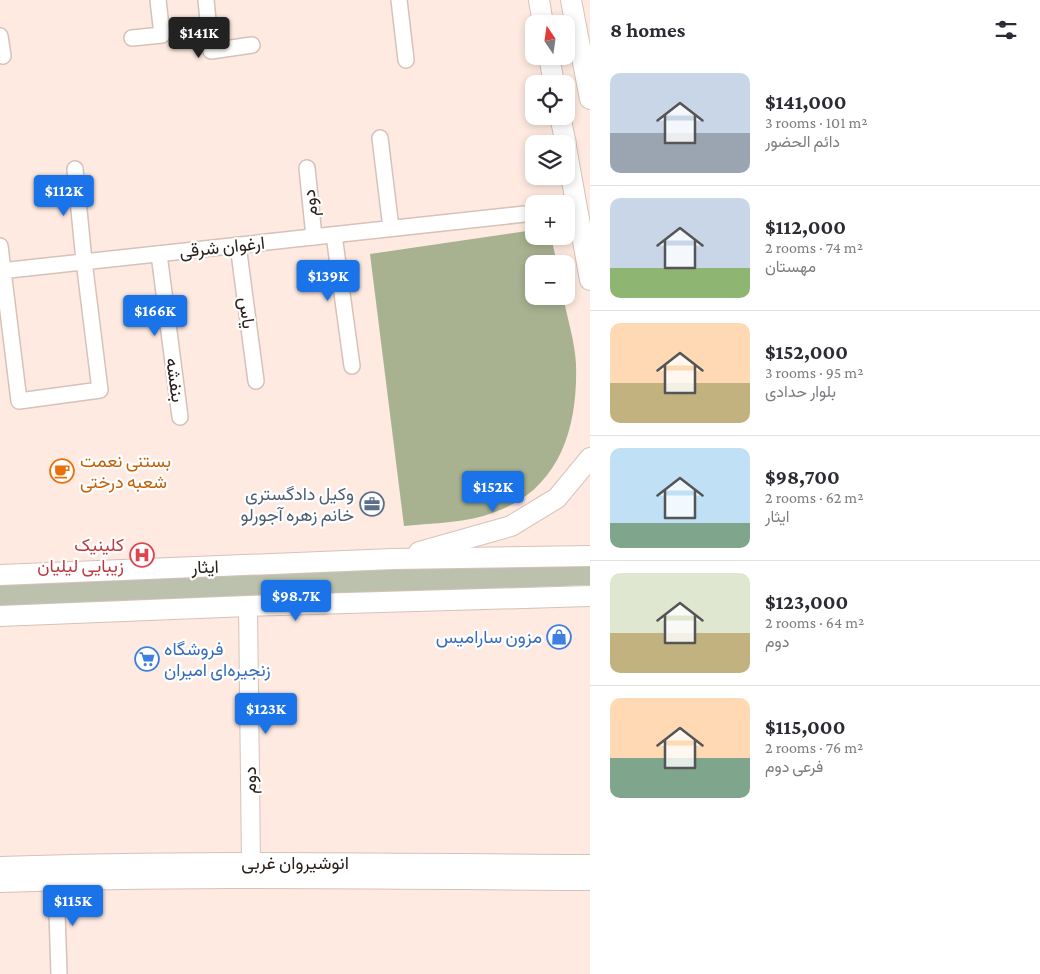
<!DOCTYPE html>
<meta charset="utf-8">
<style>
body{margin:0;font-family:"Crimson Pro",Vazirmatn,serif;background:#f7f7f7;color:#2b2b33;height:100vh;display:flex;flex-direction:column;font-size:19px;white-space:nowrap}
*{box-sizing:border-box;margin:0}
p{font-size:16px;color:#7c7c81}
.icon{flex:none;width:28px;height:28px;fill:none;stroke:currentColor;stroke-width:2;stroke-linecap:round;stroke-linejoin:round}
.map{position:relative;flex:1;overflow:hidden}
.details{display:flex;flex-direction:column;background:#fff;width:450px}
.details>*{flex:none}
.needle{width:32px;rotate:347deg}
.controls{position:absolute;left:525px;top:15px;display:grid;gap:10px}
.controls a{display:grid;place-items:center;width:50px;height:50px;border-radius:10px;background:#fff;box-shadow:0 2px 8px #0003;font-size:25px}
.price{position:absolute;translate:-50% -42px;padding:0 11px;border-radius:5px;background:#1a73e8;color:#fff;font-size:16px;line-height:32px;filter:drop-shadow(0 1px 2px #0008)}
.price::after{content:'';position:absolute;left:50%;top:30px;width:15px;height:11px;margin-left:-8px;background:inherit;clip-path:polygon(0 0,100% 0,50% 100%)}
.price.on{background:#222;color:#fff}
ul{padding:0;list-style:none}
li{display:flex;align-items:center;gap:15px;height:125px;padding:0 20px}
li+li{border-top:1px solid #e1e1e2}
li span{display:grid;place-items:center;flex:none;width:140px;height:100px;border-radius:10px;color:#555}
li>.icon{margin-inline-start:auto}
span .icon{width:60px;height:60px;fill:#fffc;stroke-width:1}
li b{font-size:21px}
h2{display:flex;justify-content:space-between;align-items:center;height:60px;padding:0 20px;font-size:21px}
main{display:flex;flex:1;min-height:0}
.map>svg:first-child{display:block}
.green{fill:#bbc1ad}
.forest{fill:#a8b190}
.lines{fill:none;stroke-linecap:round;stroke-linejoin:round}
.minor-casing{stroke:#d5c2b9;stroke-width:18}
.tertiary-casing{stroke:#d5c2b9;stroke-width:20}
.secondary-casing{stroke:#d5c2b9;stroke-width:22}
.minor{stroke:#fff;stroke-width:15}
.tertiary{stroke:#fff;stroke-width:18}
.secondary{stroke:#fff;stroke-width:20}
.labels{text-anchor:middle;stroke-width:4.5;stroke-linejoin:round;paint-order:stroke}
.street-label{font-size:18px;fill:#28211d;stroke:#fff}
.food-label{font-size:18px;fill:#c56008;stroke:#fff;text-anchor:start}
.service-label{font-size:18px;fill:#4e5e75;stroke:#fff;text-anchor:end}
.health-label{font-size:18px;fill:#be3a42;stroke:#fff;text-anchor:end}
.shop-label{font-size:18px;fill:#366cbe;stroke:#fff;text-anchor:end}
</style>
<main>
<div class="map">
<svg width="590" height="974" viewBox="0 0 590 974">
<rect width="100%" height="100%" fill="#feeae0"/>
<path class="green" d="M590,563V585L0,607V581Z"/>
<path class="forest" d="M534,230V236H551L557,264H534V296H563C567,317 575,342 576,364C578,427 560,489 495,512C467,523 434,523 404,526L370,254Z"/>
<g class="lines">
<g class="minor-casing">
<g id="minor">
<path d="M206,0L211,51L252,45"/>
<path d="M399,0L406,60"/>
<path d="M0,36L3,56"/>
<path d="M132,38L162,35L158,0"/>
<path d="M380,138L391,228"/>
<path d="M307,168L314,237"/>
<path d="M334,235L352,366"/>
<path d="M238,245L256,381"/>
<path d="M0,246L19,401L100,390L84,261L75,169"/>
<path d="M159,254L180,417"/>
<path d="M0,271L534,213"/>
<path d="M56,881L59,974"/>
</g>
</g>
<g class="tertiary-casing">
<g id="tertiary">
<path d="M248,606L251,863"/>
<path d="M0,866C196,859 394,863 590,864"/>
<path d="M0,883C196,876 394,880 590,881"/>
</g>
</g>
<g class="secondary-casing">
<g id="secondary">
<path d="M539,0L543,24"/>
<path d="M571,0L590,99"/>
<path d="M549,56L554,84"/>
<path d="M560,116L566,144"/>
<path d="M566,147L590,280"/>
<path d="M419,552L511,526L557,498L590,458"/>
<path d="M0,575L393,559L590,556"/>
<path d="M0,616L248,606L590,596"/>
</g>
</g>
<use href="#minor" class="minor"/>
<use href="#tertiary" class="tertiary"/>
<use href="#secondary" class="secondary"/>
</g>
<defs>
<g id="cafe-ring" transform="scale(1.25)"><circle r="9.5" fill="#fff" stroke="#e8710a" stroke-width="1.5"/><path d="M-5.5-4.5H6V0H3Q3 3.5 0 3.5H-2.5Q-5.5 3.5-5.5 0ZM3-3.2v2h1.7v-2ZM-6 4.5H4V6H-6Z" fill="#e8710a"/></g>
<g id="office-ring" transform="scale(1.25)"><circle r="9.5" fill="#fff" stroke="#5c6f8a" stroke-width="1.5"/><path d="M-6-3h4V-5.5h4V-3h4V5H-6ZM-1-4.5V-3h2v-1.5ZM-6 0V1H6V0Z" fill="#5c6f8a"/></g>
<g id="hospital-ring" transform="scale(1.25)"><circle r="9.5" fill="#fff" stroke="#e0444e" stroke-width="1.5"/><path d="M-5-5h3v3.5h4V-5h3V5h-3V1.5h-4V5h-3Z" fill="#e0444e"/></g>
<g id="shop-ring" transform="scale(1.25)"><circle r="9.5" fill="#fff" stroke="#3f7fe0" stroke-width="1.5"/><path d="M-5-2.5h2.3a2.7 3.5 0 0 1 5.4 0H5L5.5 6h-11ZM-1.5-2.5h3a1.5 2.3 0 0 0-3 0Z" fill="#3f7fe0"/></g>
<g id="supermarket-ring" transform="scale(1.25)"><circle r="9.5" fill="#fff" stroke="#3f7fe0" stroke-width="1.5"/><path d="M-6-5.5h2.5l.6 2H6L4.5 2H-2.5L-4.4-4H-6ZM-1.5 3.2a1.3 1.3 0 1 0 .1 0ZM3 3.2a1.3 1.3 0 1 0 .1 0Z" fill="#3f7fe0"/></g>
</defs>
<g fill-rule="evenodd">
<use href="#cafe-ring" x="62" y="471"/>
<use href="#office-ring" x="372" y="504"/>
<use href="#hospital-ring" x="142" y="555"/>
<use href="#shop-ring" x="559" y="637"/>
<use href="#supermarket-ring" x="147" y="659"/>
</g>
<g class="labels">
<g class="street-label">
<text transform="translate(310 203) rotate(-96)" y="6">دوم</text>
<text transform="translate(222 247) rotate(-6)" y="6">ارغوان شرقی</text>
<text transform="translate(247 313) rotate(83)" y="6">یاس</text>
<text transform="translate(175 380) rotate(82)" y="6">بنفشه</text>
<text transform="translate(205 567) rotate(-2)" y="6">ایثار</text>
<text transform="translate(250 780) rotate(-90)" y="6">دوم</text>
<text x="295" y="869">انوشیروان غربی</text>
</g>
<g class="food-label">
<text x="80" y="467">بستنی نعمت<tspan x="80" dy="21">شعبه درختی</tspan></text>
</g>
<g class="service-label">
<text x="354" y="500">وکیل دادگستری<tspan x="354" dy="21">خانم زهره آجورلو</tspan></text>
</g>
<g class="health-label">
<text x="124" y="551">کلینیک<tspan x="124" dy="21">زیبایی لیلیان</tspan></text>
</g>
<g class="shop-label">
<text x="542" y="643">مزون سارامیس</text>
<text x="164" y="655" text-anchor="start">فروشگاه<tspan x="164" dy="21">زنجیره‌ای امیران</tspan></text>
</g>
</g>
</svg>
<div class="controls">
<a><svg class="needle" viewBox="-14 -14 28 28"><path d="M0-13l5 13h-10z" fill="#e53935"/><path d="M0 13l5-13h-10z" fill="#7c7c81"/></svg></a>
<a><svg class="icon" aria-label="locate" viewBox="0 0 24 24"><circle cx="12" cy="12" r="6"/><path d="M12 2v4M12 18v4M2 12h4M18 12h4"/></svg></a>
<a><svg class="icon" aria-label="layers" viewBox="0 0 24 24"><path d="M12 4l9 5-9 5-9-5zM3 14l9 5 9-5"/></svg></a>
<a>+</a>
<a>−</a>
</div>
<b class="price on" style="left:199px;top:59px">$141K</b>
<b class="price" style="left:64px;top:217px">$112K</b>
<b class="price" style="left:328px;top:302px">$139K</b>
<b class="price" style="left:155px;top:337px">$166K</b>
<b class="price" style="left:493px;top:513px">$152K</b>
<b class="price" style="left:296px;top:622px">$98.7K</b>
<b class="price" style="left:266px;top:735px">$123K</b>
<b class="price" style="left:73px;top:927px">$115K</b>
</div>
<section class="details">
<h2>8 homes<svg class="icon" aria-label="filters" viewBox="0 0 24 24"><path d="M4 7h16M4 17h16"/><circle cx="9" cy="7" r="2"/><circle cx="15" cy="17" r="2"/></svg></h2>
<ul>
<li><span style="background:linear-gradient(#c9d6e8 60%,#9aa5b1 0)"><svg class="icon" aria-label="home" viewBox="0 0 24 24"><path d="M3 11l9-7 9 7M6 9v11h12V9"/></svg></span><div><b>$141,000</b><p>3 rooms · 101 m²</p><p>دائم الحضور</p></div></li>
<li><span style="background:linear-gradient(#c9d6e8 70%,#8fb573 0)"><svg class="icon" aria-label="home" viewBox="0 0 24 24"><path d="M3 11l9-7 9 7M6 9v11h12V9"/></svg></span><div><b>$112,000</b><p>2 rooms · 74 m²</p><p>مهستان</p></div></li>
<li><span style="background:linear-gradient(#ffd9b3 60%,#c2b280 0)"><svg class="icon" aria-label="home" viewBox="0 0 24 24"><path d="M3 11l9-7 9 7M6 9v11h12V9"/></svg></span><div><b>$152,000</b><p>3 rooms · 95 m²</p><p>بلوار حدادی</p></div></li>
<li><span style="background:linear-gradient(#bfe0f5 75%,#7fa58c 0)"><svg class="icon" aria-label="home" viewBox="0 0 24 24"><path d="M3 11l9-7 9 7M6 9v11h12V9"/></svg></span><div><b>$98,700</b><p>2 rooms · 62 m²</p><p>ایثار</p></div></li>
<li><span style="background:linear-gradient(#dfe7d0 60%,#c2b280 0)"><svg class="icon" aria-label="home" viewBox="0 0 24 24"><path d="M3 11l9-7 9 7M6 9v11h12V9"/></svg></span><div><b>$123,000</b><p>2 rooms · 64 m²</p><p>دوم</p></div></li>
<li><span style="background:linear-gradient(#ffd9b3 60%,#7fa58c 0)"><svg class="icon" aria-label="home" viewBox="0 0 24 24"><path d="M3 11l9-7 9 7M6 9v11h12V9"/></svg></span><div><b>$115,000</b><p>2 rooms · 76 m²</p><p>فرعی دوم</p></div></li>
</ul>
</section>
</main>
